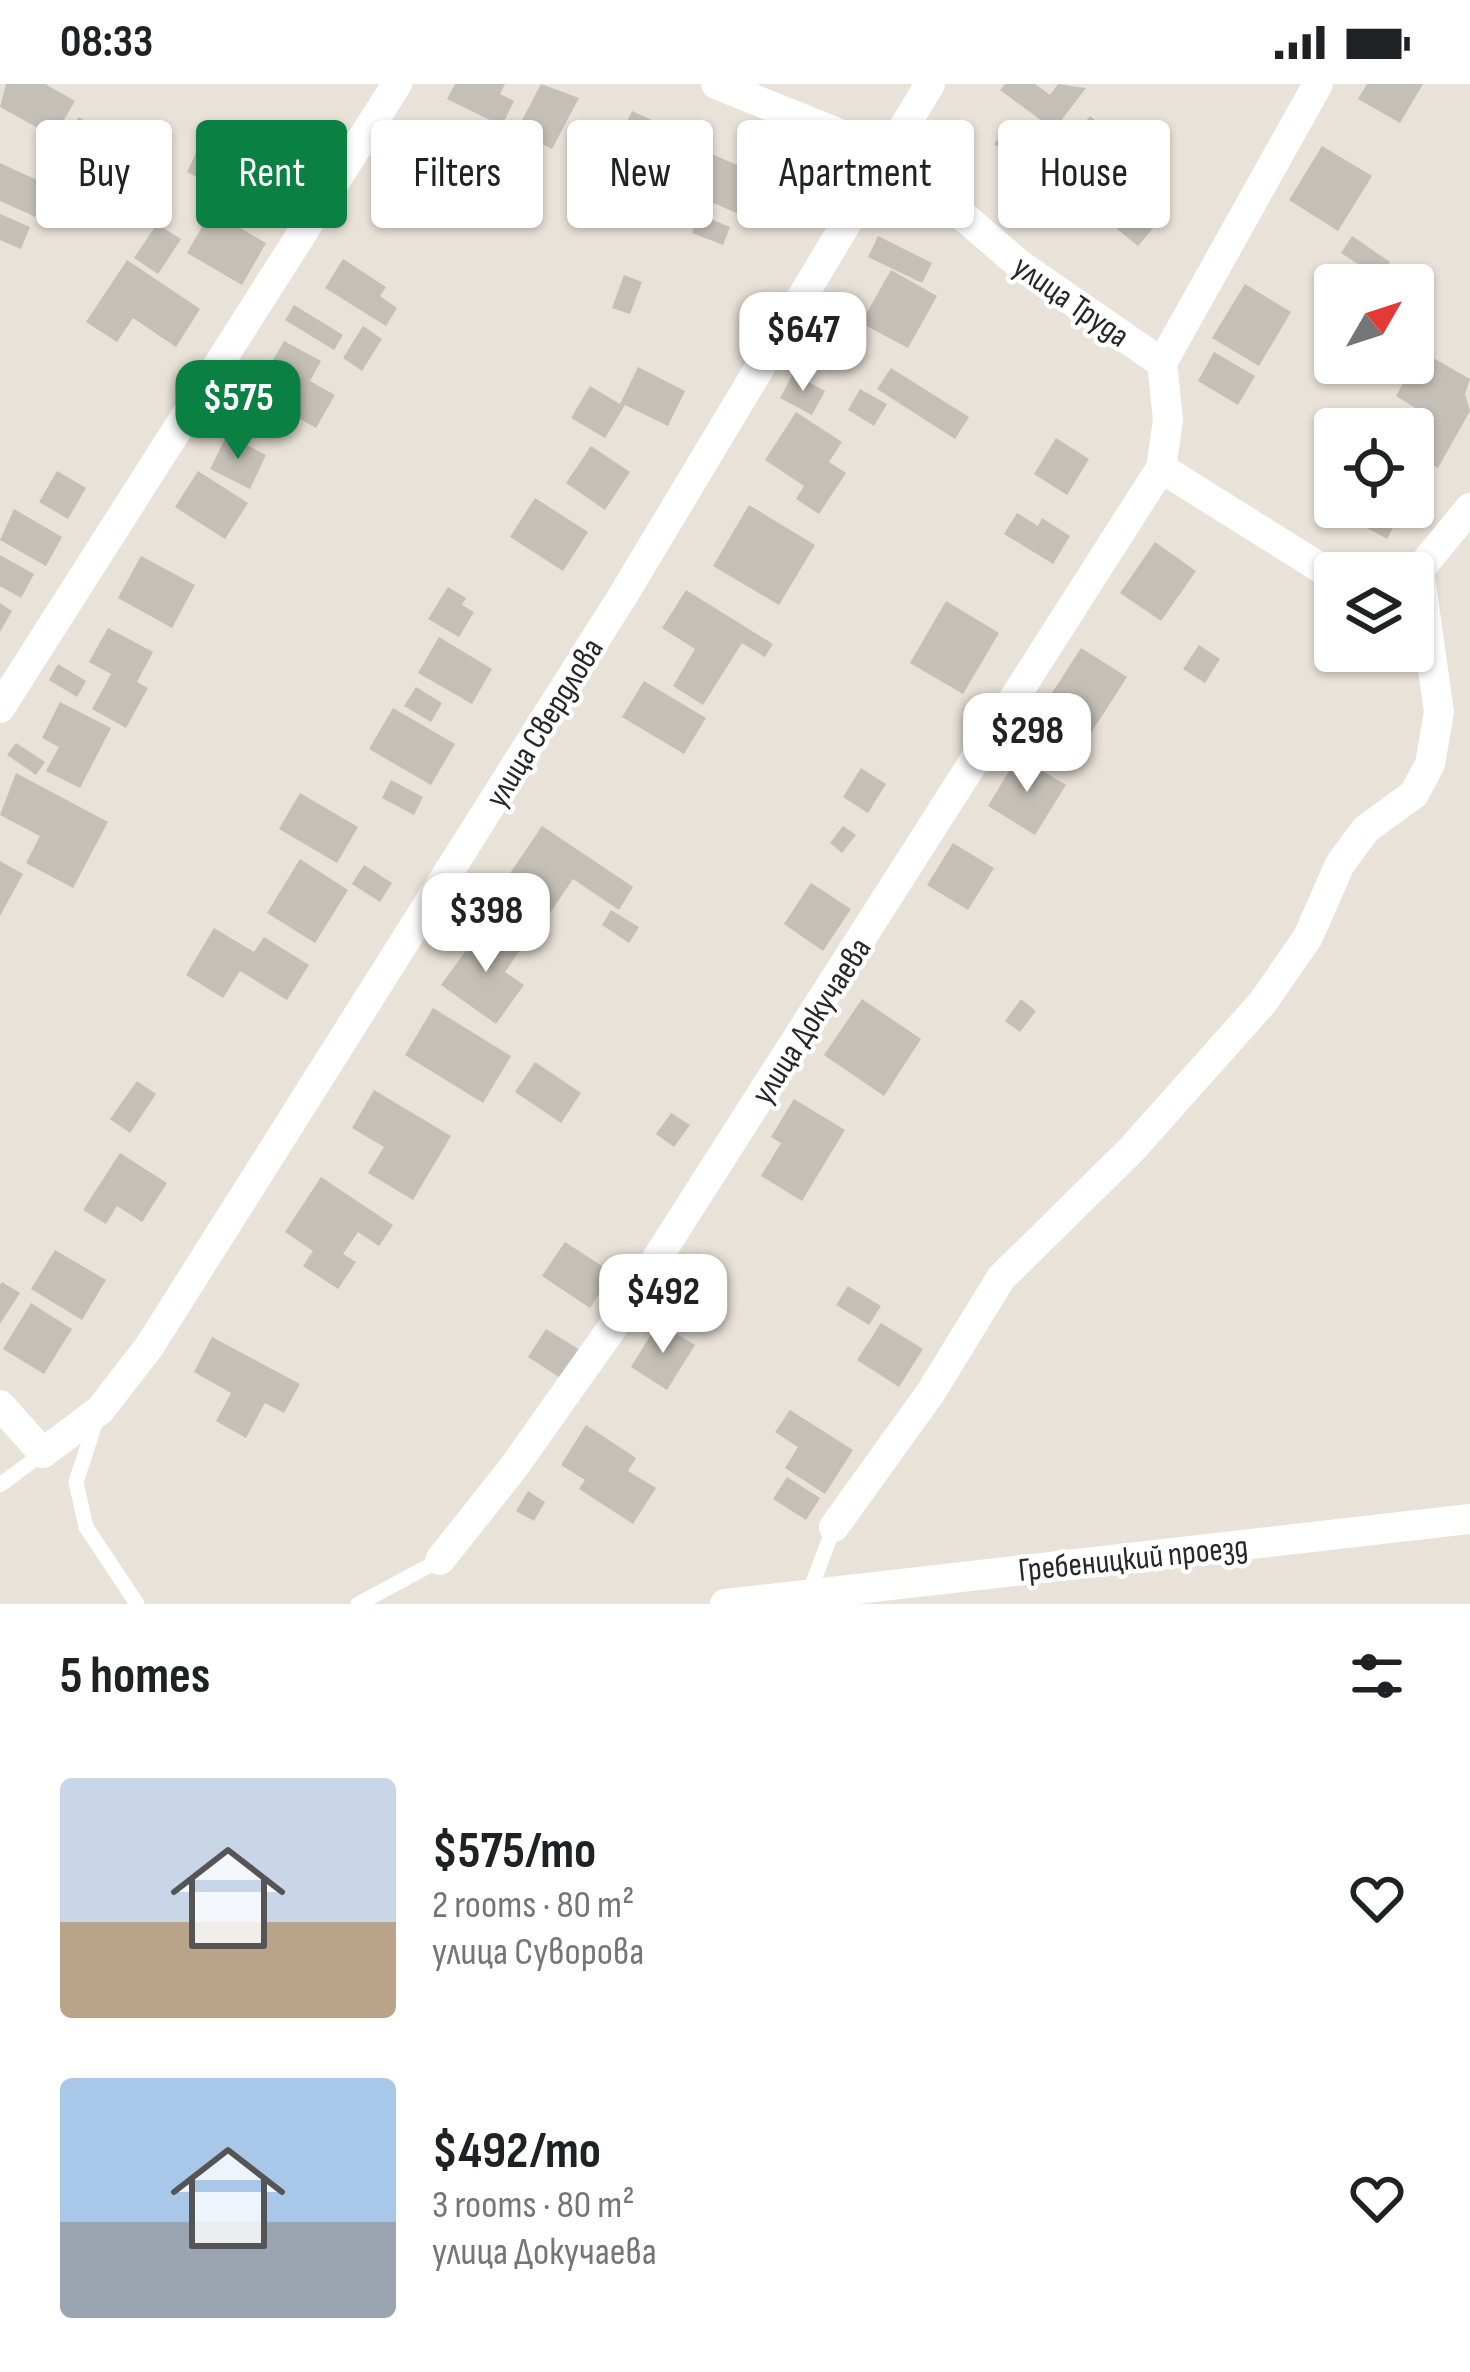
<!DOCTYPE html>
<meta charset="utf-8">
<style>
body{margin:0;font-family:"Sofia Sans Condensed",sans-serif;background:#f6f6f6;color:#202124;height:100vh;display:flex;flex-direction:column;font-size:45px;white-space:nowrap}
*{box-sizing:border-box;margin:0}
p{font-size:39px;color:#757577}
.icon{flex:none;width:66px;height:66px;fill:none;stroke:currentColor;stroke-width:2;stroke-linecap:round;stroke-linejoin:round}
.map{position:relative;height:1520px;overflow:hidden}
.sheet{display:flex;flex-direction:column;background:#fff;flex:1}
.sheet>*{flex:none}
.top-card{position:absolute;left:36px;top:36px;width:1398px;height:108px;display:flex;gap:24px}
.needle{width:78px;rotate:51deg}
.tools{position:absolute;left:1314px;top:180px;display:grid;gap:24px}
.tools a{display:grid;place-items:center;width:120px;height:120px;border-radius:12px;background:#fff;box-shadow:0 3px 9px #0004;font-size:60px}
.price{position:absolute;translate:-50% -102px;padding:0 27px;border-radius:24px;background:#fff;color:#222;font-size:39px;line-height:78px;filter:drop-shadow(0 3px 6px #0008)}
.price::after{content:'';position:absolute;left:50%;top:72px;width:36px;height:27px;margin-left:-18px;background:inherit;clip-path:polygon(0 0,100% 0,50% 100%)}
.price.on{background:#0b8043;color:#fff}
ul{padding:0;list-style:none}
li{display:flex;align-items:center;gap:36px;height:300px;padding:0 60px}
li span{display:grid;place-items:center;flex:none;width:336px;height:240px;border-radius:12px;color:#555}
li>.icon{margin-inline-start:auto}
span .icon{width:144px;height:144px;fill:#fffc;stroke-width:1}
li b{font-size:51px}
h2{display:flex;justify-content:space-between;align-items:center;height:144px;padding:0 60px;font-size:51px}
.tag{padding:0 42px;border-radius:12px;background:#fff;box-shadow:0 3px 9px #0004;font-size:42px;line-height:108px}
.tag.on{background:#0b8043;color:#fff}
.status{display:flex;justify-content:space-between;align-items:center;height:84px;padding:0 60px;background:#fff;direction:ltr}
.status svg{height:33px;fill:currentColor}
.map>svg:first-child{display:block}
.building{fill:#c5c0b7}
.lines{fill:none;stroke-linecap:round;stroke-linejoin:round}
.lane{stroke:#fff;stroke-width:15}
.street{stroke:#fff;stroke-width:30}
.labels{text-anchor:middle;stroke-width:9;stroke-linejoin:round;paint-order:stroke}
.street-label{font-size:33px;fill:#272727;stroke:#fff}
</style>
<div class="status"><b>08:33</b><svg viewBox="0 0 49 12"><path d="M0 12V9h3v3zM5 12V6h3v6zM10 12V3h3v9zM15 12V0h3v12zM26 1h20v11H26zM47 4h2v5h-2z"/></svg></div>
<div class="map">
<svg width="1470" height="1520" viewBox="0 0 1470 1520">
<rect width="100%" height="100%" fill="#e9e2d8"/>
<g class="building">
<path d="M6,0H45L75,17L54,53L0,23Z"/>
<path d="M455,0H505L500,10L514,17L502,42L447,15Z"/>
<path d="M541,0L579,14L552,65L532,55L516,87L491,74L511,35L520,40Z"/>
<path d="M1005,0H1035L1050,11L1058,0L1086,4L1054,46L1000,6Z"/>
<path d="M1367,0H1423L1400,39L1358,15Z"/>
<path d="M632,27L654,37L649,48L685,64L672,92L614,66Z"/>
<path d="M1090,32L1115,53L1101,70L1076,50Z"/>
<path d="M79,33L100,48L73,88L51,73Z"/>
<path d="M1012,36L1036,54L1041,48L1062,64L1039,94L994,60Z"/>
<path d="M210,39L237,51L224,78L231,81L220,104L187,88Z"/>
<path d="M1322,62L1372,92L1338,147L1289,116Z"/>
<path d="M707,68L774,97L757,138L690,109Z"/>
<path d="M1136,73L1164,97L1137,129L1154,143L1138,162L1106,136L1119,121L1106,109Z"/>
<path d="M0,79L52,103L38,134L0,117Z"/>
<path d="M641,81L671,96L651,139L583,107L593,86L631,104Z"/>
<path d="M211,127L266,159L242,201L187,169Z"/>
<path d="M0,130L30,143L21,165L0,156Z"/>
<path d="M699,130L730,143L723,161L692,149Z"/>
<path d="M157,140L181,155L158,190L134,174Z"/>
<path d="M878,152L932,179L922,199L868,173Z"/>
<path d="M1352,152L1390,178L1379,194L1341,169Z"/>
<path d="M343,175L386,203L380,212L397,224L386,242L325,204Z"/>
<path d="M127,176L200,225L176,263L133,234L117,258L86,238Z"/>
<path d="M891,186L937,212L908,264L861,239Z"/>
<path d="M624,191L642,198L630,230L612,224Z"/>
<path d="M1245,200L1291,228L1259,282L1212,254Z"/>
<path d="M294,221L343,251L334,266L285,236Z"/>
<path d="M363,242L382,255L362,287L343,274Z"/>
<path d="M284,257L321,277L310,297L335,311L316,344L277,322L289,301L266,288Z"/>
<path d="M1421,267L1470,295L1465,310L1470,327L1438,384L1413,370V345H1406L1417,325L1396,312Z"/>
<path d="M1214,268L1255,292L1238,321L1198,297Z"/>
<path d="M638,283L685,307L668,342L625,321L605,354L571,334L590,302L620,320Z"/>
<path d="M891,284L969,333L955,355L877,305Z"/>
<path d="M793,290L825,307L812,331L780,314Z"/>
<path d="M860,305L887,320L874,342L848,326Z"/>
<path d="M796,328L842,358L829,378L846,389L819,430L796,415L804,402L765,376Z"/>
<path d="M227,351L266,371L250,405L210,385Z"/>
<path d="M1056,354L1089,375L1067,411L1034,390Z"/>
<path d="M591,362L630,388L605,426L566,399Z"/>
<path d="M57,387L86,404L68,435L39,418Z"/>
<path d="M198,387L248,419L225,455L175,423Z"/>
<path d="M535,414L588,448L563,487L510,453Z"/>
<path d="M749,421L815,461L779,521L713,482Z"/>
<path d="M1358,423H1404L1387,455L1351,435Z"/>
<path d="M14,425L62,453L46,482L0,456Z"/>
<path d="M1017,429L1038,442L1042,434L1070,452L1053,480L1004,450Z"/>
<path d="M1155,458L1196,487L1161,537L1120,509Z"/>
<path d="M0,471L34,490L21,514L0,502Z"/>
<path d="M141,472L195,501L172,544L118,514Z"/>
<path d="M448,503L466,514L462,521L474,528L459,553L428,535Z"/>
<path d="M686,506L773,560L765,573L742,559L703,621L673,602L695,565L662,544Z"/>
<path d="M946,517L999,549L963,610L910,579Z"/>
<path d="M0,519L12,527L0,548Z"/>
<path d="M108,544L153,568L137,598L148,604L126,644L92,625L111,590L89,578Z"/>
<path d="M439,553L492,585L472,620L418,589Z"/>
<path d="M1199,561L1220,575L1205,599L1183,585Z"/>
<path d="M1081,564L1127,593L1091,649L1045,620Z"/>
<path d="M58,580L86,597L77,613L49,596Z"/>
<path d="M644,597L706,634L684,670L622,633Z"/>
<path d="M416,603L442,619L431,638L404,622Z"/>
<path d="M60,618L111,644L80,704L46,687L59,663L42,654Z"/>
<path d="M393,624L455,660L431,701L369,665Z"/>
<path d="M16,659L45,678L36,691L7,671Z"/>
<path d="M1018,672L1066,701L1035,751L988,722Z"/>
<path d="M861,684L886,700L868,729L843,713Z"/>
<path d="M16,689L108,738L73,804L26,779L40,752L0,731Z"/>
<path d="M391,696L423,713L414,731L382,714Z"/>
<path d="M300,709L358,743L337,779L279,745Z"/>
<path d="M542,742L633,803L619,826L573,795L548,832L502,801Z"/>
<path d="M843,742L856,751L842,769L830,759Z"/>
<path d="M953,759L994,784L968,826L927,801Z"/>
<path d="M300,775L348,806L315,859L267,829Z"/>
<path d="M0,777L23,790L0,832Z"/>
<path d="M364,781L392,799L380,818L352,800Z"/>
<path d="M811,799L851,825L823,867L784,840Z"/>
<path d="M611,826L639,843L629,859L602,841Z"/>
<path d="M485,840L520,866L505,888L524,901L496,940L441,901Z"/>
<path d="M214,844L254,868L264,853L309,881L287,916L240,887L223,914L186,891Z"/>
<path d="M862,915L921,955L884,1012L824,971Z"/>
<path d="M1021,915L1036,927L1020,948L1005,937Z"/>
<path d="M433,924L511,972L483,1019L405,971Z"/>
<path d="M535,978L581,1009L561,1039L515,1008Z"/>
<path d="M137,997L156,1010L130,1049L110,1035Z"/>
<path d="M374,1006L451,1052L413,1116L368,1089L384,1063L352,1044Z"/>
<path d="M794,1015L845,1046L802,1117L761,1092L781,1059L771,1053Z"/>
<path d="M671,1029L690,1041L674,1063L656,1050Z"/>
<path d="M120,1069L167,1099L142,1138L117,1122L106,1140L83,1126Z"/>
<path d="M321,1093L393,1141L379,1162L358,1148L343,1170L356,1178L338,1205L303,1182L313,1167L285,1148Z"/>
<path d="M565,1158L613,1189L590,1224L542,1192Z"/>
<path d="M55,1166L106,1196L82,1236L31,1205Z"/>
<path d="M2,1198L20,1209L0,1240V1201Z"/>
<path d="M848,1202L881,1222L869,1241L836,1221Z"/>
<path d="M31,1219L72,1245L44,1290L3,1265Z"/>
<path d="M658,1239L695,1261L667,1306L631,1283Z"/>
<path d="M881,1239L923,1265L899,1303L857,1276Z"/>
<path d="M546,1245L580,1266L562,1295L528,1273Z"/>
<path d="M212,1253L300,1300L284,1329L265,1319L246,1354L216,1337L231,1309L194,1288Z"/>
<path d="M790,1326L853,1366L825,1410L785,1384L798,1363L775,1348Z"/>
<path d="M586,1341L636,1374L628,1387L656,1404L633,1440L579,1405L585,1396L561,1381Z"/>
<path d="M787,1393L820,1414L806,1436L773,1415Z"/>
<path d="M528,1407L545,1418L534,1437L516,1427Z"/>
</g>
<g class="lines">
<g class="lane">
<path d="M97,1334L76,1398L86,1443L137,1520"/>
<path d="M0,1401L43,1369"/>
<path d="M809,1509L834,1443"/>
<path d="M358,1520L440,1476"/>
</g>
<g class="street">
<path d="M716,0L892,71L1020,181L1162,279L1168,336L1161,384L1335,493"/>
<path d="M1162,279L1318,0"/>
<path d="M0,624L397,0"/>
<path d="M0,1321L43,1369L100,1326L149,1263L622,513L930,0"/>
<path d="M834,1443L931,1308L1001,1194L1132,1065L1263,918L1308,853L1340,780L1366,745L1414,710L1430,680L1439,628L1419,486L1470,424"/>
<path d="M440,1476L513,1384L617,1237L1161,384"/>
<path d="M725,1520L1470,1435"/>
</g>
</g>
<g class="labels">
<g class="street-label">
<text transform="translate(1072 216) rotate(35)" y="12">улица Труда</text>
<text transform="translate(543 638) rotate(-58)" y="12">улица Свердлова</text>
<text transform="translate(810 936) rotate(-57)" y="12">улица Докучаева</text>
<text transform="translate(1133 1473) rotate(-6)" y="12">Гребеницкий проезд</text>
</g>
</g>
</svg>
<div class="tools">
<a><svg class="needle" viewBox="-14 -14 28 28"><path d="M0-13l5 13h-10z" fill="#e53935"/><path d="M0 13l5-13h-10z" fill="#757577"/></svg></a>
<a><svg class="icon" aria-label="locate" viewBox="0 0 24 24"><circle cx="12" cy="12" r="6"/><path d="M12 2v4M12 18v4M2 12h4M18 12h4"/></svg></a>
<a><svg class="icon" aria-label="layers" viewBox="0 0 24 24"><path d="M12 4l9 5-9 5-9-5zM3 14l9 5 9-5"/></svg></a>
</div>
<b class="price" style="left:803px;top:310px">$647</b>
<b class="price on" style="left:238px;top:378px">$575</b>
<b class="price" style="left:1027px;top:711px">$298</b>
<b class="price" style="left:486px;top:891px">$398</b>
<b class="price" style="left:663px;top:1272px">$492</b>
<div class="top-card">
<a class="tag">Buy</a>
<a class="tag on">Rent</a>
<a class="tag">Filters</a>
<a class="tag">New</a>
<a class="tag">Apartment</a>
<a class="tag">House</a>
</div>
</div>
<section class="sheet">
<h2>5 homes<svg class="icon" aria-label="filters" viewBox="0 0 24 24"><path d="M4 7h16M4 17h16"/><circle cx="9" cy="7" r="2"/><circle cx="15" cy="17" r="2"/></svg></h2>
<ul>
<li><span style="background:linear-gradient(#c9d6e8 60%,#b9a48a 0)"><svg class="icon" aria-label="home" viewBox="0 0 24 24"><path d="M3 11l9-7 9 7M6 9v11h12V9"/></svg></span><div><b>$575/mo</b><p>2 rooms · 80 m²</p><p>улица Суворова</p></div><svg class="icon" aria-label="heart" viewBox="0 0 24 24"><path d="M12 20l-8-8c-3-5 5-10 8-4 3-6 11-1 8 4z"/></svg></li>
<li><span style="background:linear-gradient(#a9c7e8 60%,#9aa5b1 0)"><svg class="icon" aria-label="home" viewBox="0 0 24 24"><path d="M3 11l9-7 9 7M6 9v11h12V9"/></svg></span><div><b>$492/mo</b><p>3 rooms · 80 m²</p><p>улица Докучаева</p></div><svg class="icon" aria-label="heart" viewBox="0 0 24 24"><path d="M12 20l-8-8c-3-5 5-10 8-4 3-6 11-1 8 4z"/></svg></li>
</ul>
</section>
